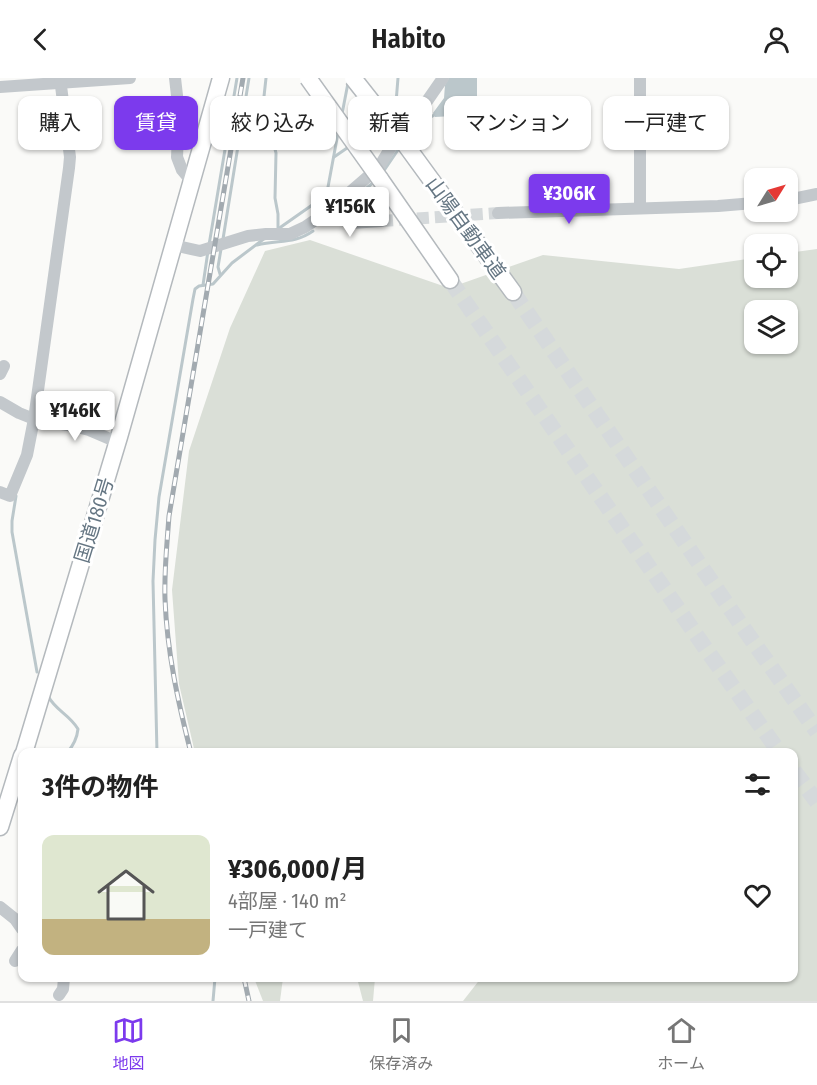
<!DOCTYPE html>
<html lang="ja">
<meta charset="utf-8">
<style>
body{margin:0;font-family:"Fira Sans Condensed","Noto Sans JP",sans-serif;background:#f2f2f2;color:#222;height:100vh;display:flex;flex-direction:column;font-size:22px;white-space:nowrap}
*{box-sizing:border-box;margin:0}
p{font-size:20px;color:#767676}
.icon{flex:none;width:33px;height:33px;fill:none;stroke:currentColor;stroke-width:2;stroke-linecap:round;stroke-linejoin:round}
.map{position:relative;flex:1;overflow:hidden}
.drawer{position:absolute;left:18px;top:670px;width:780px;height:234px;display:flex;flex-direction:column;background:#fff;border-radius:12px;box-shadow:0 2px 4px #0004}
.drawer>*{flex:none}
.top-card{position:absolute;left:18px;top:18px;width:782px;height:54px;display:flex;gap:12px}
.needle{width:39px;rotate:53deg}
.fabs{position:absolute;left:744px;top:90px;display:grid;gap:12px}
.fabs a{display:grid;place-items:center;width:54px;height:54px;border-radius:12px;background:#fff;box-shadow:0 2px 4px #0004;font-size:30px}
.price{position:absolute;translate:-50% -51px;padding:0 14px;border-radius:6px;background:#fff;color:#222;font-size:20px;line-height:39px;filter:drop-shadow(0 2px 3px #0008)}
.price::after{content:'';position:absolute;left:50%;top:36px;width:18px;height:14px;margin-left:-9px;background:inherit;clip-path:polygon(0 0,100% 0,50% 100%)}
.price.on{background:#7c3aed;color:#fff}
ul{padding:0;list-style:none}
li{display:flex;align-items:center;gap:18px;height:150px;padding:0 24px}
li+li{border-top:2px solid #e0e0e0}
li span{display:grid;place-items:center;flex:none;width:168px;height:120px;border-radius:12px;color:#555}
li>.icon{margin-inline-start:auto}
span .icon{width:72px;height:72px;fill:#fffc;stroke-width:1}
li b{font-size:26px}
h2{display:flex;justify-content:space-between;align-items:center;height:72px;padding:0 24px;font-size:26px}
.chip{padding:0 21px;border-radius:12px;background:#fff;box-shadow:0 2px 4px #0004;font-size:21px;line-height:54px}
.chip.on{background:#7c3aed;color:#fff}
header{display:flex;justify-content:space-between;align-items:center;height:78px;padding:0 24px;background:#fff;font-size:27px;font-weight:600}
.tab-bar{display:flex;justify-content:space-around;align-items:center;height:84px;border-top:2px solid #e0e0e0;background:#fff;font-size:16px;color:#767676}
.tab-bar a{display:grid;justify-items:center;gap:3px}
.tab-bar .on{color:#7c3aed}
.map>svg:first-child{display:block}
.green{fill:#dadfd7;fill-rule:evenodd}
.water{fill:#bbc7cb}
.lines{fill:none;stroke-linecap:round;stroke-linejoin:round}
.stream{stroke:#bbc7cb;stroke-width:3}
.minor-tunnel{stroke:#d5d9db;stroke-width:12;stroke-dasharray:12 6;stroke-linecap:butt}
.highway-tunnel{stroke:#d5d9db;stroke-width:16;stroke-dasharray:16 8;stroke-linecap:butt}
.highway-casing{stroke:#b4b9bd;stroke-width:19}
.minor{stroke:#c3c8cc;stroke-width:12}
.highway{stroke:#fff;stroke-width:16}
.rail-casing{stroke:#a2aab0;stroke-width:5}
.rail{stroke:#fff;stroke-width:3;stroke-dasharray:9;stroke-linecap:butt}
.highway-bridge-casing{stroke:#b4b9bd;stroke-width:19;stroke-linecap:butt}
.highway-bridge{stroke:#fff;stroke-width:16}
.labels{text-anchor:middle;stroke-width:6;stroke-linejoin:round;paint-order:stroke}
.street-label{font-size:20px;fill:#657683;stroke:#fff}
</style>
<header><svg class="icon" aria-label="back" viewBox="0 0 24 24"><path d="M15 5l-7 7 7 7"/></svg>Habito<svg class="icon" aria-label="person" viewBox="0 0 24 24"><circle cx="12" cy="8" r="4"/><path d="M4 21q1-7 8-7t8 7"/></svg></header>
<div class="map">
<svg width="817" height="923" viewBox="0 0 817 923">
<rect width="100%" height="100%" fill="#fafaf8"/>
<g class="green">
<path d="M310,162L449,210L543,177L679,191L754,180V200H788V175L817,171V923H463L481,900H794V675H195L179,606L172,512L189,373L230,250L265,173ZM754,232H788V266H754Z"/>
<path d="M254,900H283L280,923H263Z"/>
<path d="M357,900H375L373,923H363Z"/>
</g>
<path class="water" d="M449,0H477V29H471L472,37L435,39L433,35L444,20L445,7Z"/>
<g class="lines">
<g class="stream">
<path d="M266,0L260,55C265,64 274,62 276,75L275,120L278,136V151"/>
<path d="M342,36L348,5"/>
<path d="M390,41L395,37L398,0"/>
<path d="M410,51L436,36"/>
<path d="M358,62L382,46"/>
<path d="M334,79L350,68"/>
<path d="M383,94L400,69"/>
<path d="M348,126L375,103"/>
<path d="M278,151L325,118L328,109L338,55"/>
<path d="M223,161L249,0"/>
<path d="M209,167L237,0"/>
<path d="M257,167C278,161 293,167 313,153"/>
<path d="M220,196L218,189L221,171"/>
<path d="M203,207L208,173"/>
<path d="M16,418L12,443V454L37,594"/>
<path d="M48,618C56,633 69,636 78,651C77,661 73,668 67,675"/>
<path d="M157,675L153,503L155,462L159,419L193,221L195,211L199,208L213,206L232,185L265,160"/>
<path d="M213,923L215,900"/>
</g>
<path class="minor-tunnel" d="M381,143L498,135"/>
<g class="highway-tunnel">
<path d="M450,202L706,571L780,675"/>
<path d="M513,214L742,548L817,654"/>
<path d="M794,693L817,724"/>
</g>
<g class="highway-casing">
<g id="highway">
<path d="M405,66L513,214"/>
<path d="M380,101L450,202"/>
<path d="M24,675L119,359L221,0"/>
<path d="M0,749L22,678"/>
</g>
</g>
<g class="minor">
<path d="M175,0L179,35L177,79L182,92L192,104"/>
<path d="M0,9L130,0"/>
<path d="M788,122L817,116"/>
<path d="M640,130V0"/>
<path d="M327,134L351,145L381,143"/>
<path d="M498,135L718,128L754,125"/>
<path d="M173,167L200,173L248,158L266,156H290L305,149L327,134L379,89L400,54L425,26L443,0"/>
<path d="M0,296L4,288"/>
<path d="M0,324L19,335L34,341L73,348L89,352L117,364"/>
<path d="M0,414L10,418L27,377L34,341L69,90L70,79L60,0"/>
<path d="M0,829L15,841L22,851"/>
<path d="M15,883L22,872"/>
<path d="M59,917L63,911L64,900"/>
</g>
<use href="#highway" class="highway"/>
<g class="rail-casing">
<g id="rail">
<path d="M191,675C178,624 167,574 165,521C164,493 167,466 169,438L243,0"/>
<path d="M244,900L249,923"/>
</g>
</g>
<use href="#rail" class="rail"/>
<g class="highway-bridge-casing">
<g id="highway-bridge">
<path d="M308,0L380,101"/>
<path d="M353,0L405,66"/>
</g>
</g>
<use href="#highway-bridge" class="highway-bridge"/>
</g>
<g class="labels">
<g class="street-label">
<text transform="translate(466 150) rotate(54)" y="7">山陽自動車道</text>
<text transform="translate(94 442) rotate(-73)" y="7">国道180号</text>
</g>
</g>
</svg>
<div class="fabs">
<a><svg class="needle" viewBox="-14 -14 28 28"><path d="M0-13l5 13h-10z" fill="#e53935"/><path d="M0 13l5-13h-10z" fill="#767676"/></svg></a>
<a><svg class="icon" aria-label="locate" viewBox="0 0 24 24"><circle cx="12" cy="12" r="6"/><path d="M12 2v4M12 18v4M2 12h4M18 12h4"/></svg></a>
<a><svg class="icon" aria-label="layers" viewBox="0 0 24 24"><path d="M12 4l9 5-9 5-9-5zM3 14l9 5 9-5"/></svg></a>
</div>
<b class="price on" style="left:569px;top:147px">¥306K</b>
<b class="price" style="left:350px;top:160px">¥156K</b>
<b class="price" style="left:75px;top:364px">¥146K</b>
<div class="top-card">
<a class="chip">購入</a>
<a class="chip on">賃貸</a>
<a class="chip">絞り込み</a>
<a class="chip">新着</a>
<a class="chip">マンション</a>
<a class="chip">一戸建て</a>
</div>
<section class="drawer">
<h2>3件の物件<svg class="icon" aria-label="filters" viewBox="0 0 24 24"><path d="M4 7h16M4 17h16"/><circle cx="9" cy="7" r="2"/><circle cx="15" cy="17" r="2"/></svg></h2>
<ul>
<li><span style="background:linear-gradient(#dfe7d0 70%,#c2b280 0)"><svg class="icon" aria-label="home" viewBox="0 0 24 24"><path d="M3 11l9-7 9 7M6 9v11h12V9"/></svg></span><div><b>¥306,000/月</b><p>4部屋 · 140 m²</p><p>一戸建て</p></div><svg class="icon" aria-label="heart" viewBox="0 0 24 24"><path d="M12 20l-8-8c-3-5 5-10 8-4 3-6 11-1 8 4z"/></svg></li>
</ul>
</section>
</div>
<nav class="tab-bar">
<a class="on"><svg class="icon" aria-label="map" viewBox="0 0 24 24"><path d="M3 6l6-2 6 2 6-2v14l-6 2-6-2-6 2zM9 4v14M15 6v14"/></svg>地図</a>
<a><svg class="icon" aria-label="saved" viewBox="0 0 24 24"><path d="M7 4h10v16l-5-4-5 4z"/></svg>保存済み</a>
<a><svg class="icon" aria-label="home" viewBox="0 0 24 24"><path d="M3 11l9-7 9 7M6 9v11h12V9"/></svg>ホーム</a>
</nav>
